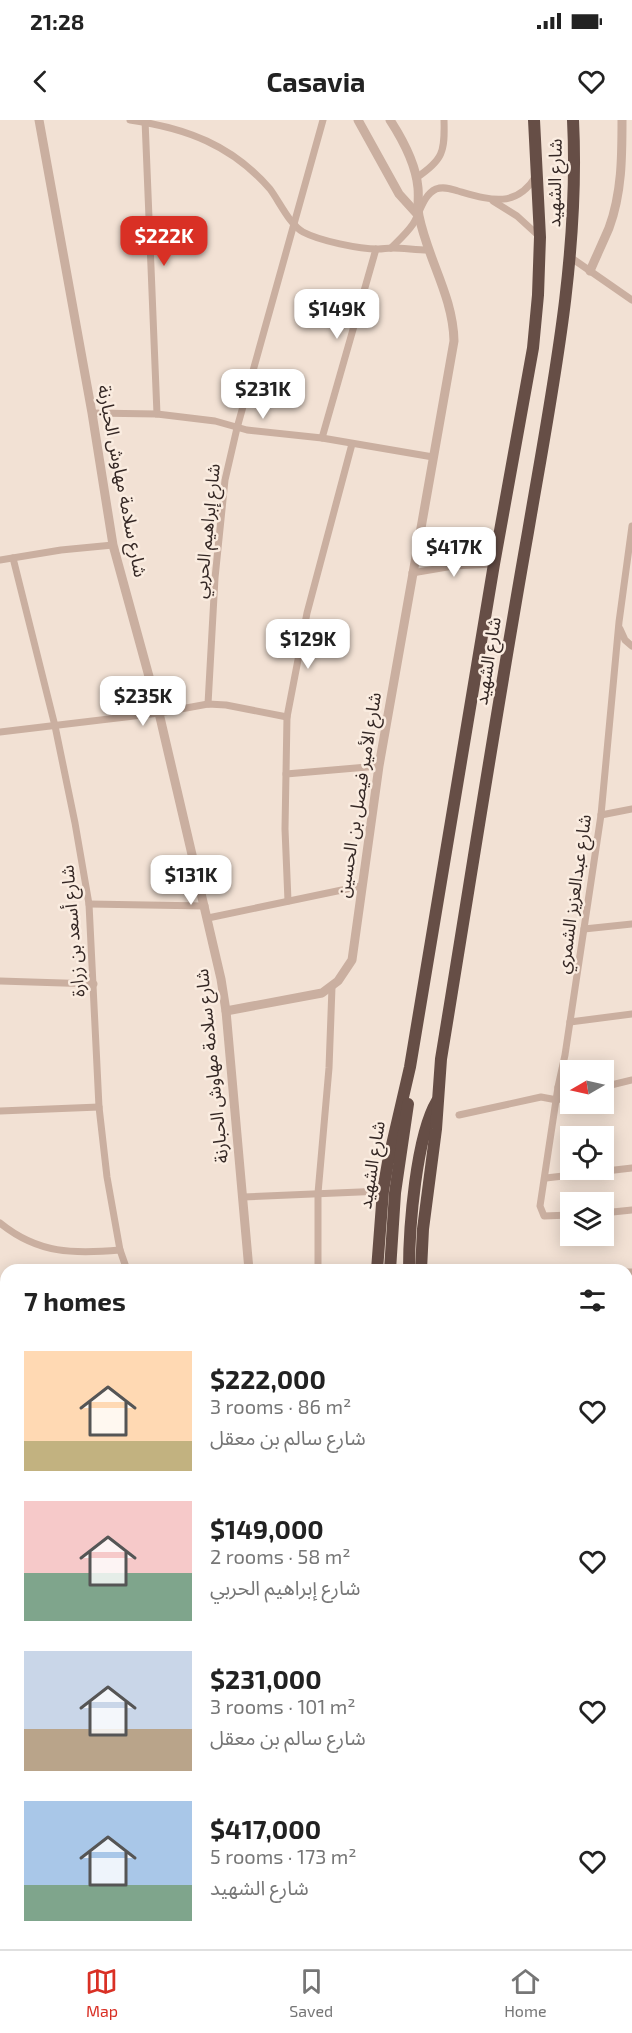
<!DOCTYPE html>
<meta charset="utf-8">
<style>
body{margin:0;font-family:"Exo 2","Noto Sans Arabic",sans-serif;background:#f2f2f2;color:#222;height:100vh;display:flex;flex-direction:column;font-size:22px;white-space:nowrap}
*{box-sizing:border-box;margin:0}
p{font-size:20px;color:#767676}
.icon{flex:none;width:33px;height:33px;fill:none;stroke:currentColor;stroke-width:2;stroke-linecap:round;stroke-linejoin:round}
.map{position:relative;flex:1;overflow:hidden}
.side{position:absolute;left:0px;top:1144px;width:633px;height:686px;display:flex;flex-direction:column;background:#fff;border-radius:18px 18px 0 0;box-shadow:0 3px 15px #0003}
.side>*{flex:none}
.needle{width:39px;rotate:261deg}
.tools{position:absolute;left:560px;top:940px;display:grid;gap:12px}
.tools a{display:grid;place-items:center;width:54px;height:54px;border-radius:0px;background:#fff;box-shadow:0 3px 15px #0003;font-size:30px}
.price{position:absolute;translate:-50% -51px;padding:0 14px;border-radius:12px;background:#fff;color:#222;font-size:20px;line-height:39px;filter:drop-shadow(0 2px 3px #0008)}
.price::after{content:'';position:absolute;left:50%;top:36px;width:18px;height:14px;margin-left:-9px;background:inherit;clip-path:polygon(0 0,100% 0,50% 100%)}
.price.selected{background:#d93025;color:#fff}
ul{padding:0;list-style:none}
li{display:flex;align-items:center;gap:18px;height:150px;padding:0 24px}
li span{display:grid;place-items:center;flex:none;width:168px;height:120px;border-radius:0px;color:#555}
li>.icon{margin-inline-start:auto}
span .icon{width:72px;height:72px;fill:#fffc;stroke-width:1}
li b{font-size:26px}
h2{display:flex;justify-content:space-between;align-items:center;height:72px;padding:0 24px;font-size:26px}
.status{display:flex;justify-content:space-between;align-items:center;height:42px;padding:0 30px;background:#fff;direction:ltr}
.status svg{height:16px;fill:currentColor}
header{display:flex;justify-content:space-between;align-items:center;height:78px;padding:0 24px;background:#fff;font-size:27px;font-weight:700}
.tab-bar{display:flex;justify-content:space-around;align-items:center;height:84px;border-top:2px solid #e0e0e0;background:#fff;font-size:16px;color:#767676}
.tab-bar a{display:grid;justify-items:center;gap:3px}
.tab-bar .selected{color:#d93025}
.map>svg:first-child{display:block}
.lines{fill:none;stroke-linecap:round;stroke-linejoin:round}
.minor{stroke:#caafa0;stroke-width:7}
.tertiary{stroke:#caafa0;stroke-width:9}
.trunk{stroke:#664e46;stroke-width:12}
.labels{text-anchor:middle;stroke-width:5;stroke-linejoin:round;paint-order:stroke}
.street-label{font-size:18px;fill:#342724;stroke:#faece0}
</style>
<div class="status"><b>21:28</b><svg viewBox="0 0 49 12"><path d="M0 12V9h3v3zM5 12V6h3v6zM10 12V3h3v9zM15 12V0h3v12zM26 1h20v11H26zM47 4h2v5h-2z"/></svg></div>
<header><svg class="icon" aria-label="back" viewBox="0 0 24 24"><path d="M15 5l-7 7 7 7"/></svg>Casavia<svg class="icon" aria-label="heart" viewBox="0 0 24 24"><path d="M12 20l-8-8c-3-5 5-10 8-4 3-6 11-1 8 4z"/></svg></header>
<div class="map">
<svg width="632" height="1829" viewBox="0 0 632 1829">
<rect width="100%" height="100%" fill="#f2e1d4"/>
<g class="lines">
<g class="minor">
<path d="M130,0C186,8 232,25 270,69C279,81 290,105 303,112C320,121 359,129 378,129C383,129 387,128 392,128C404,128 416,130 428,130"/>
<path d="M145,0L157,294"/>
<path d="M416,58C443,40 445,32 444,0"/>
<path d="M493,81L517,96L540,117"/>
<path d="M391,128C399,120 407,113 413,104C420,93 423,75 436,69C444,66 451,69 458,71C490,80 516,89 536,56"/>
<path d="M570,137L632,180"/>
<path d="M92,293L157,294L215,301L247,310L322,318L433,337"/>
<path d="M322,318L376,129"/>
<path d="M13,438L55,606L75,703L89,784L99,987L107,1057L120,1130L127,1150"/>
<path d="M0,440L61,430L113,425"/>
<path d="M412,453L453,446L494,444"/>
<path d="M620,509L625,520L632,526"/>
<path d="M208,584L215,458L225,360L237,308L323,0"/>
<path d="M0,612L159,593L208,584L226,585L287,597"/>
<path d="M286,654L379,646"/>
<path d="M601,695L632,689"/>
<path d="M288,781L285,709L287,597L307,493L352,324"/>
<path d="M89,784L205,786"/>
<path d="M208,798L361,766"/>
<path d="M584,809L632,804"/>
<path d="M0,861L94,864"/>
<path d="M570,902L632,894"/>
<path d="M558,967L570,972"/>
<path d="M603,967L632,960"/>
<path d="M0,991L99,987"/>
<path d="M459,995L541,977L557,980"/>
<path d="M546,1058L632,1048"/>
<path d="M243,1077L383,1071"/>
<path d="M603,1093L632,1090"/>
<path d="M570,1095L544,1096L540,1086L558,967L565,935L601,695L619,502L632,406"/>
<path d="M0,1103C38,1134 74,1134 120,1130"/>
<path d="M318,1150V1073L329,948L332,867"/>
<path d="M627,1152H632"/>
<path d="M0,1222L6,1230"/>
<path d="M627,1328L632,1327"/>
<path d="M0,1353L6,1350"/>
<path d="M627,1400L632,1398"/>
<path d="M0,1487L6,1500"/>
<path d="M0,1510L6,1523"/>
<path d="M627,1576L632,1577"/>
<path d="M627,1616L632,1611"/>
<path d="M0,1754L6,1747"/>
<path d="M0,1783L6,1789"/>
<path d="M36,1824L39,1829"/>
<path d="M264,1824L266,1829"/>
<path d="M457,1829L460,1824"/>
</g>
<g class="tertiary">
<path d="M39,0L92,293L113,425L159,593L221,859L226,891L249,1150"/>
<path d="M358,0L399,74L418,95"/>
<path d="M590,151C596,137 603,122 609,108C622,73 622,36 622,0"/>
<path d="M226,891L322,873L338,861L352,840L379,646L454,221C453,176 428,140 419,96C417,87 419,78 418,68C416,44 403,20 390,0"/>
<path d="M627,1211L632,1212"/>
<path d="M0,1548L6,1538"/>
<path d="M147,1824L151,1829"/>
<path d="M158,1824L161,1829"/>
</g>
<g class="trunk">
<path d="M377,1150L383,1071L388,1042L410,947L494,444L533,228L538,175L540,117L534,0"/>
<path d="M390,1150L395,1073L408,984"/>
<path d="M409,1150C409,1108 416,1016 437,981"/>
<path d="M421,1150L423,1109L436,1009L441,939C470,763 497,587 528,412C551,276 580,138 573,0"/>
<path d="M545,1824L546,1829"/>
<path d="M581,1824L582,1829"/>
</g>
</g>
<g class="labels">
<g class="street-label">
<text transform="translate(555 63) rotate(-89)" y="6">شارع الشهيد</text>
<text transform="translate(122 361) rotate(79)" y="6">شارع سلامة مهاوش الحبارنة</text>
<text transform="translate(207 411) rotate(-84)" y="6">شارع إبراهيم الحربي</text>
<text transform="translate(488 541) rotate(-81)" y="6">شارع الشهيد</text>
<text transform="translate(359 675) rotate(-81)" y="6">شارع الأمير فيصل بن الحسين</text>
<text transform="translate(574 774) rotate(-82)" y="6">شارع عبدالعزيز الشمري</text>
<text transform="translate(73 811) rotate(-95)" y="6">شارع أسعد بن زرارة</text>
<text transform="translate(212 946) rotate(-96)" y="6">شارع سلامة مهاوش الحبارنة</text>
<text transform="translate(372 1045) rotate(-81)" y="6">شارع الشهيد</text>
</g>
</g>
</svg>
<div class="tools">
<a><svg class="needle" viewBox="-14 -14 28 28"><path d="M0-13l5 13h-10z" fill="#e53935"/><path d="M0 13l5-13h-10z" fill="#767676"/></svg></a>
<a><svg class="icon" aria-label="locate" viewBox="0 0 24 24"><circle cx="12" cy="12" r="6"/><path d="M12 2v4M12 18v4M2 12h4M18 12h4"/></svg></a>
<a><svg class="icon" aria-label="layers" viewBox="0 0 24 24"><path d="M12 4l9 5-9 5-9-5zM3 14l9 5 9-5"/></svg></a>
</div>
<b class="price selected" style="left:164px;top:147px">$222K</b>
<b class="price" style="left:337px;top:220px">$149K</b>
<b class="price" style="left:263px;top:300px">$231K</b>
<b class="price" style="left:454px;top:458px">$417K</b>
<b class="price" style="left:308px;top:550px">$129K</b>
<b class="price" style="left:143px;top:607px">$235K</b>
<b class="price" style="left:191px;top:786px">$131K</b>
<section class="side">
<h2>7 homes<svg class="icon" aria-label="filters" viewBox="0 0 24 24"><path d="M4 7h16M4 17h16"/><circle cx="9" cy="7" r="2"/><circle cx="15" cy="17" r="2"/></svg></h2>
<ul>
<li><span style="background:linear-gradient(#ffd9b3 75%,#c2b280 0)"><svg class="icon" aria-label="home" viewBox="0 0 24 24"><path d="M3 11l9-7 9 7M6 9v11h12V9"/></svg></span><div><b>$222,000</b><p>3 rooms · 86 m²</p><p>شارع سالم بن معقل</p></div><svg class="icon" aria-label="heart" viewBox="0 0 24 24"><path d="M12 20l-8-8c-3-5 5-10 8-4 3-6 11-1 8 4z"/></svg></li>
<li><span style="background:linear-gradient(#f6c9c9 60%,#7fa58c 0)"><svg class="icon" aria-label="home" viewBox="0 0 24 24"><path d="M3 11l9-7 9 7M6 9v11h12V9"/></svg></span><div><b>$149,000</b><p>2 rooms · 58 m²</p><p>شارع إبراهيم الحربي</p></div><svg class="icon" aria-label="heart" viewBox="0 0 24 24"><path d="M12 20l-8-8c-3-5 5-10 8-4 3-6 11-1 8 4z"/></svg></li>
<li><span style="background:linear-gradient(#c9d6e8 65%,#b9a48a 0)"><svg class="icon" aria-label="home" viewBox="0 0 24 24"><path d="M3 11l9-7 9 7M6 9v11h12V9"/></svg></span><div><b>$231,000</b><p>3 rooms · 101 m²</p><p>شارع سالم بن معقل</p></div><svg class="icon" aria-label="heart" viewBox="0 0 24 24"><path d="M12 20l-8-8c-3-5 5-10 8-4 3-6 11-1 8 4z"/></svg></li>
<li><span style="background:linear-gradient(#a9c7e8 70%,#7fa58c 0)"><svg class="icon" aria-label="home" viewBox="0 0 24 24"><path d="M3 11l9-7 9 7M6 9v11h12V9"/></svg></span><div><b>$417,000</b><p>5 rooms · 173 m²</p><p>شارع الشهيد</p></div><svg class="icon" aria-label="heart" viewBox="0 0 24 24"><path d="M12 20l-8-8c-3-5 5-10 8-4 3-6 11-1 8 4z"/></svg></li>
</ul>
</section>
</div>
<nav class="tab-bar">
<a class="selected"><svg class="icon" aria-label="map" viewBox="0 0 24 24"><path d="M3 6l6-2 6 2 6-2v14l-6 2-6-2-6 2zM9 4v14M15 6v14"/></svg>Map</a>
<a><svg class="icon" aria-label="saved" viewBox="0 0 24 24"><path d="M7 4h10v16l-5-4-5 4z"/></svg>Saved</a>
<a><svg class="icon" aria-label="home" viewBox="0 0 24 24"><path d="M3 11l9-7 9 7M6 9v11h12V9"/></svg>Home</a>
</nav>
